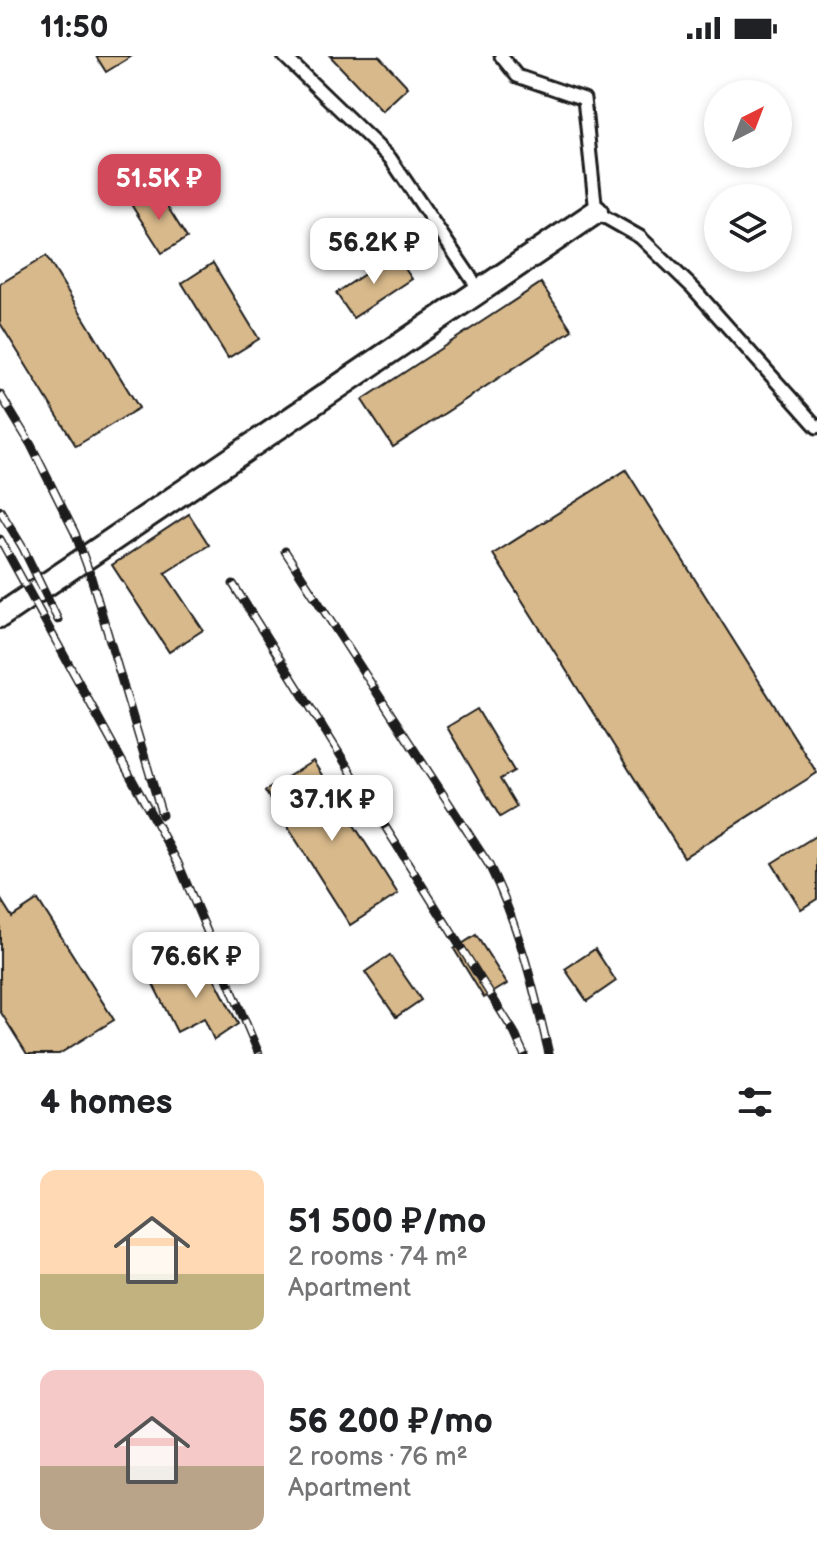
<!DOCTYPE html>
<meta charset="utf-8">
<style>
body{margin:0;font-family:"Balsamiq Sans",sans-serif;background:#f6f6f6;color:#202124;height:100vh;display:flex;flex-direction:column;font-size:30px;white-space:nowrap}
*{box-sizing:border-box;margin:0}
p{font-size:26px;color:#757577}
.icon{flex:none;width:44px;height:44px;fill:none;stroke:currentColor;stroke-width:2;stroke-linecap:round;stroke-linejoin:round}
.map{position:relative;height:998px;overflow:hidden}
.drawer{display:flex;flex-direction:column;background:#fff;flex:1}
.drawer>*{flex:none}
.needle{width:52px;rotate:42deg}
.buttons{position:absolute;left:704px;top:24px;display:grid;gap:16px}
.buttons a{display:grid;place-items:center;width:88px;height:88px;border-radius:50%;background:#fff;box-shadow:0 4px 12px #0003;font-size:40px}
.price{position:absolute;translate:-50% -68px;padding:0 18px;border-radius:16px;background:#fff;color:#222;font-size:26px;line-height:52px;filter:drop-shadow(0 2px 4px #0008)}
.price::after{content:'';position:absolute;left:50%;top:48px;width:24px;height:18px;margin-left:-12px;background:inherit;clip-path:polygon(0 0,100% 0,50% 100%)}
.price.current{background:#d1495b;color:#fff}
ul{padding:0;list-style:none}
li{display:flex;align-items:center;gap:24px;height:200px;padding:0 40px}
li span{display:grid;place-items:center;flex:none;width:224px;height:160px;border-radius:16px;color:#555}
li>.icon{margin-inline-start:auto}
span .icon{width:96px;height:96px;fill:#fffc;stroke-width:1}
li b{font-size:34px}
h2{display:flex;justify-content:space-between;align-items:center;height:96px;padding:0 40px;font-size:34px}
.status{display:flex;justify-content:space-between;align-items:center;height:56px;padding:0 40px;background:#fff;direction:ltr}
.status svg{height:22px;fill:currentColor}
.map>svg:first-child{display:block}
.building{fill:#d8b98b;stroke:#1c1c1c;stroke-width:2}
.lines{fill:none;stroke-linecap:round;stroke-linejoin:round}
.service-casing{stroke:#1c1c1c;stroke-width:17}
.minor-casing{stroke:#1c1c1c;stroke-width:28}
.service{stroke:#fff;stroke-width:11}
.minor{stroke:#fff;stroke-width:22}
.rail-casing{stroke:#1c1c1c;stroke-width:9}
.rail{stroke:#fff;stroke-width:6;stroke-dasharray:18;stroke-linecap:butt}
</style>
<div class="status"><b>11:50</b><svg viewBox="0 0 49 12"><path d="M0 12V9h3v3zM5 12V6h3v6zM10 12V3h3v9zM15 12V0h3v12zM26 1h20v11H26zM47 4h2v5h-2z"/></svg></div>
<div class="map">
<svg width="817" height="998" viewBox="0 0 817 998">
<rect width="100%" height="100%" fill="#fff"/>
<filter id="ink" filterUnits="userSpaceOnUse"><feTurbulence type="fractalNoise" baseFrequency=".0125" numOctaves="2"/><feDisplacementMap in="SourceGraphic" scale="16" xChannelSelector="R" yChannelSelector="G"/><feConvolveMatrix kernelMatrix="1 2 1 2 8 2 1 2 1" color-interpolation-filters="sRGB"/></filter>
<g filter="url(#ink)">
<g class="building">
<path d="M96,0H132L106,16Z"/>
<path d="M330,0H379L408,31L382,55Z"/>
<path d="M157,134L187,182L162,197L132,150Z"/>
<path d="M395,198L412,223L353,262L336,237Z"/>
<path d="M46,200L139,352L76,390L0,267V228Z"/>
<path d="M213,207L259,283L228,302L182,227Z"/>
<path d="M541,227L572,274L393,391L362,344Z"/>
<path d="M626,414L817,717L684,801L493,498Z"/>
<path d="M189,458L209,489L165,517L203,574L169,596L112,509Z"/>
<path d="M477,653L514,715L500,723L517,751L500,761L447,671Z"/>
<path d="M313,705L398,838L350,869L265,735Z"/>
<path d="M817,779V843L801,853L772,807Z"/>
<path d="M0,842L12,861L38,844L114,964L59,998H27L0,955Z"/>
<path d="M476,879L507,928L484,942L454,893Z"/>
<path d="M595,893L616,925L587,945L565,913Z"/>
<path d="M390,899L421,944L396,961L365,916Z"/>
<path d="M204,902L238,968L214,984L204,962L177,976L153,928Z"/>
</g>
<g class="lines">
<g class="service-casing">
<g id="service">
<path d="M284,0L390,102L480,235"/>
<path d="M501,0L517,20L584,43L596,156L640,181L693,232L817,371"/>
</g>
</g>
<g class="minor-casing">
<path id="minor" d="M0,560L596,156"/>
</g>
<use href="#service" class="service"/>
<use href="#minor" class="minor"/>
<g class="rail-casing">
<g id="rail">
<path d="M0,338L31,389L75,477L90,518L162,759"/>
<path d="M0,454L23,492L58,564"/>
<path d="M0,483L178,807L259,998"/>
<path d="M285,495L489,809C519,869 534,933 549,998"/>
<path d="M233,528L514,976L524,998"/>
</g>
</g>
<use href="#rail" class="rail"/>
</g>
</g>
</svg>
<div class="buttons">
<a><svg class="needle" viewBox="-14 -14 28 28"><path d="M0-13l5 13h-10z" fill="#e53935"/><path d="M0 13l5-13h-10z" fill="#757577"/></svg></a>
<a><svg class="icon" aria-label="layers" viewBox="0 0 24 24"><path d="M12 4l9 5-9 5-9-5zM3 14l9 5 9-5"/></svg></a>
</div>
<b class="price current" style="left:159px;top:166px">51.5K ₽</b>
<b class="price" style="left:374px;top:230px">56.2K ₽</b>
<b class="price" style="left:332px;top:787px">37.1K ₽</b>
<b class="price" style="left:196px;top:944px">76.6K ₽</b>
</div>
<section class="drawer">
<h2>4 homes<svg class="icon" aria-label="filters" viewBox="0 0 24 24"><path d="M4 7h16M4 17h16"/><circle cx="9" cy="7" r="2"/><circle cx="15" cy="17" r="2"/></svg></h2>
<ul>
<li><span style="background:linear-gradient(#ffd9b3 65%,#c2b280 0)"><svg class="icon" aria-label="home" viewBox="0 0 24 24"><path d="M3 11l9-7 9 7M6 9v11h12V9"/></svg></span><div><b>51 500 ₽/mo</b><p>2 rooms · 74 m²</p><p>Apartment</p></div></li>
<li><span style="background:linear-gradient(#f6c9c9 60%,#b9a48a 0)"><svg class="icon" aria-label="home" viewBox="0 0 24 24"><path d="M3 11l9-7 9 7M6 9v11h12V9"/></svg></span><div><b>56 200 ₽/mo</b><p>2 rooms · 76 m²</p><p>Apartment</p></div></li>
</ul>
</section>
